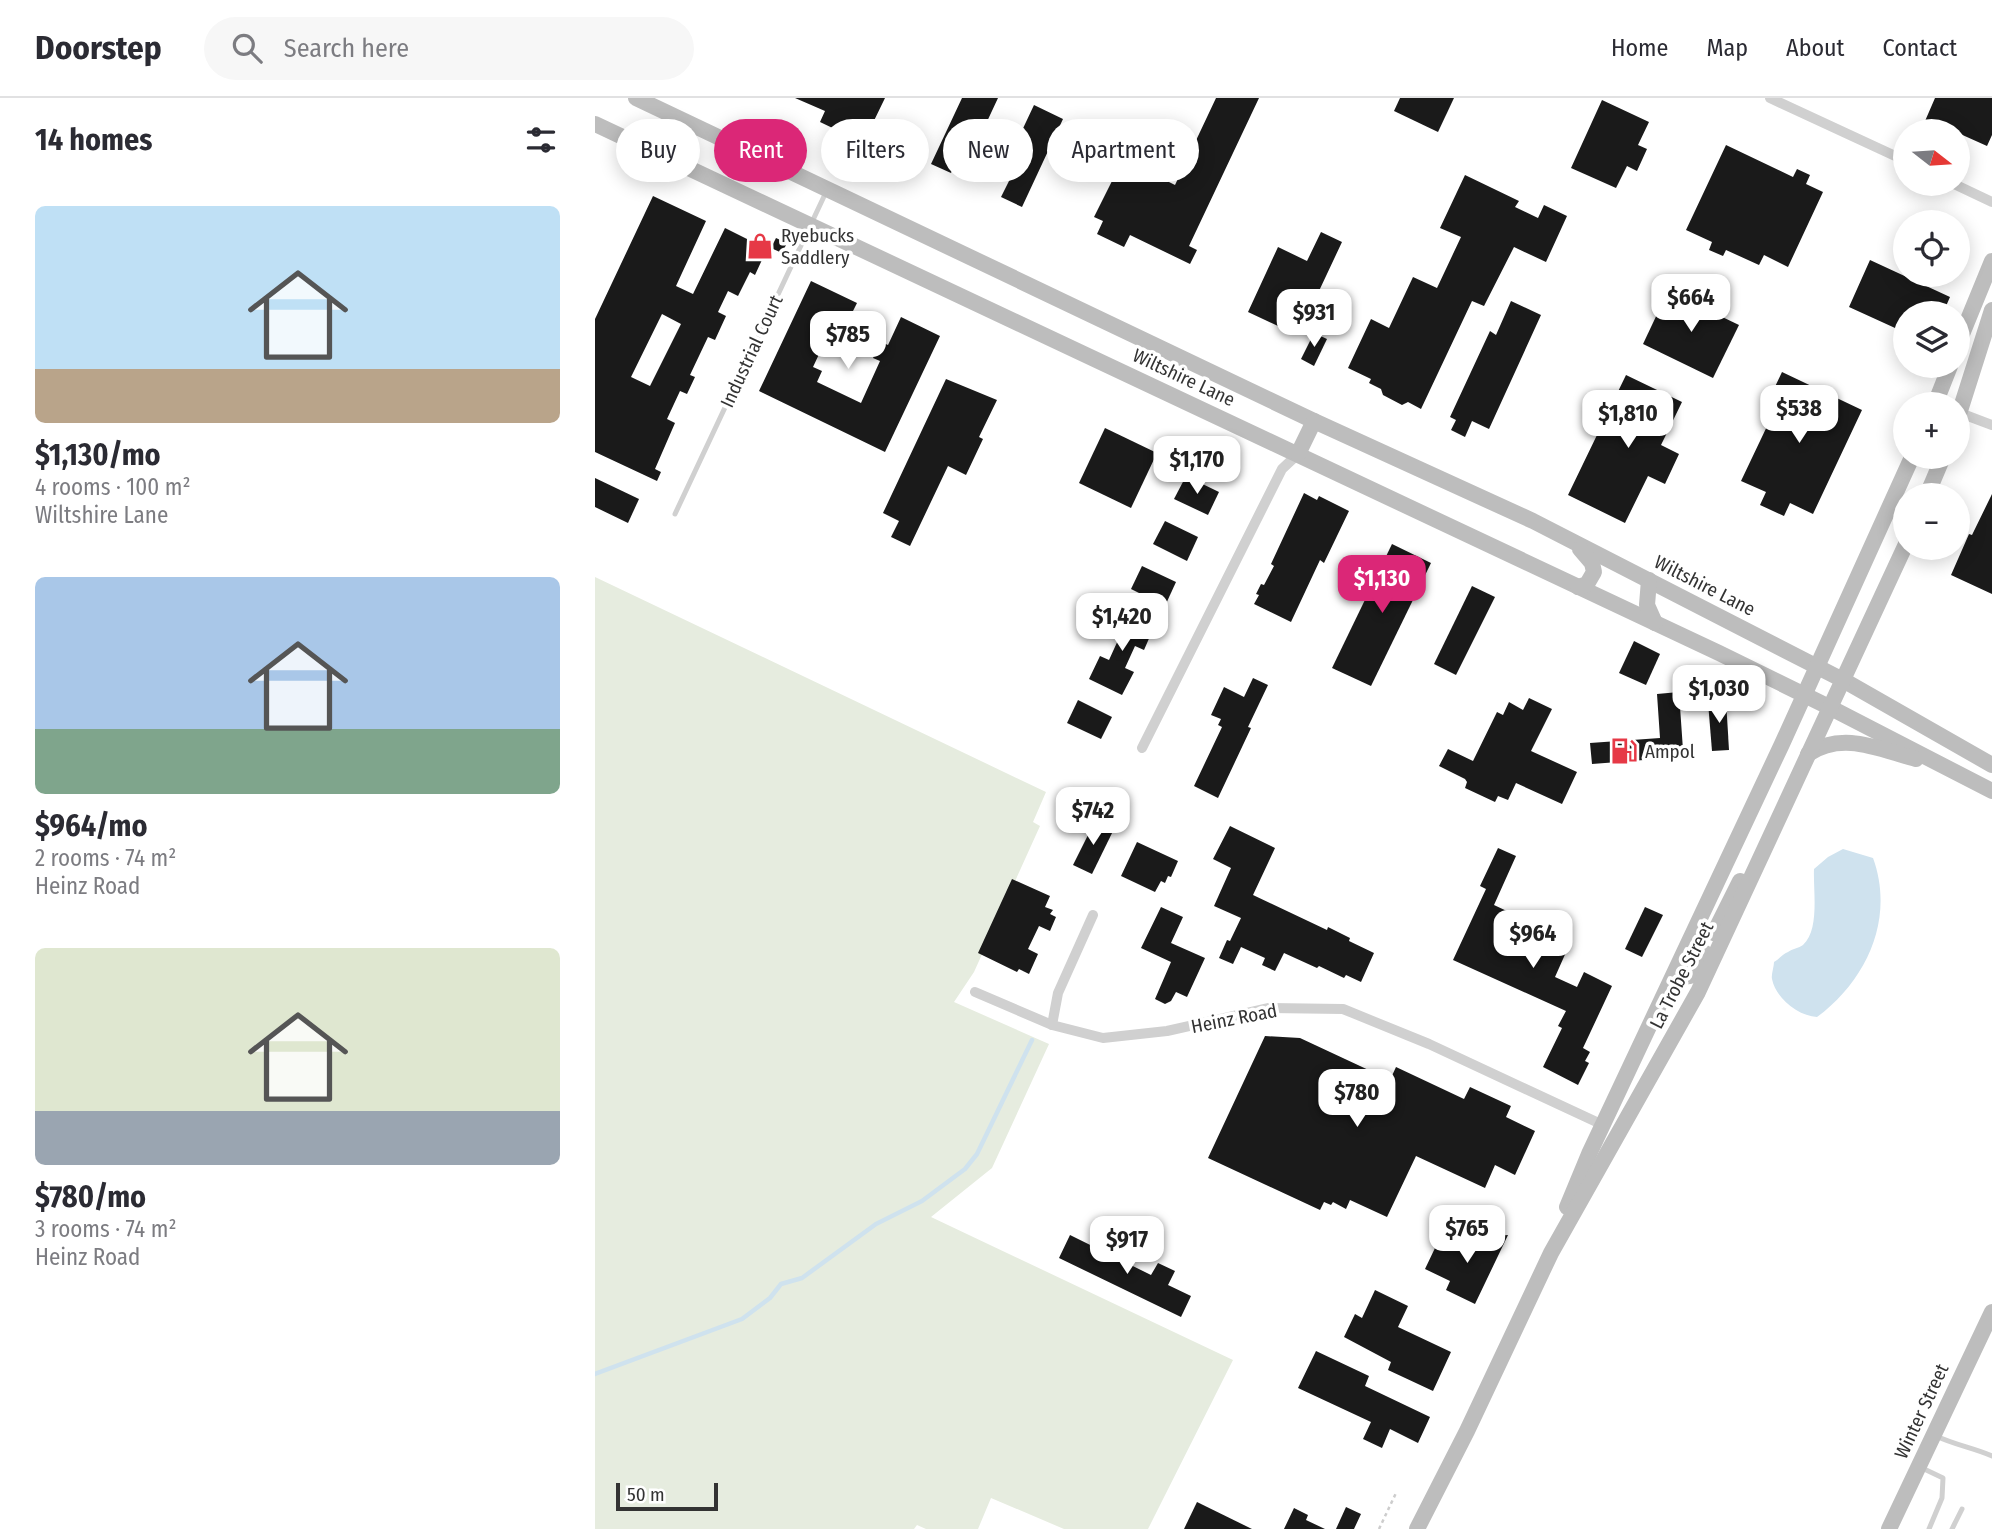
<!DOCTYPE html>
<meta charset="utf-8">
<style>
body{margin:0;font-family:"Fira Sans Condensed",sans-serif;background:#f7f7f7;color:#2b2b33;height:100vh;display:flex;flex-direction:column;font-size:26px;white-space:nowrap}
*{box-sizing:border-box;margin:0}
p{font-size:23px;color:#7c7c81}
.icon{flex:none;width:38px;height:38px;fill:none;stroke:currentColor;stroke-width:2;stroke-linecap:round;stroke-linejoin:round}
.map{position:relative;flex:1;overflow:hidden}
.sheet{display:flex;flex-direction:column;background:#fff;width:595px}
.sheet>*{flex:none}
.top-card{position:absolute;left:21px;top:21px;width:665px;height:63px;display:flex;gap:14px}
.needle{width:46px;rotate:107deg}
.fabs{position:absolute;left:1298px;top:21px;display:grid;gap:14px}
.fabs a{display:grid;place-items:center;width:77px;height:77px;border-radius:50%;background:#fff;box-shadow:0 4px 18px #0003;font-size:35px}
.scale{position:absolute;left:21px;bottom:18px;width:102px;box-sizing:border-box;padding-left:7px;border:4px solid #333;border-top:0;font-size:19px;line-height:24px;white-space:nowrap;color:#333;-webkit-text-stroke:5px #fff;paint-order:stroke}
.price{position:absolute;translate:-50% -60px;padding:0 16px;border-radius:14px;background:#fff;color:#222;font-size:23px;line-height:46px;filter:drop-shadow(0 2px 4px #0008)}
.price::after{content:'';position:absolute;left:50%;top:42px;width:21px;height:16px;margin-left:-10px;background:inherit;clip-path:polygon(0 0,100% 0,50% 100%)}
.price.current{background:#db2777;color:#fff}
ul{padding:0;list-style:none}
li{display:grid;align-content:center;gap:14px;height:371px;padding:0 35px}
li span{display:grid;place-items:center;height:217px;border-radius:10px;color:#555}
li>.icon{margin-inline-start:auto}
span .icon{width:126px;height:126px;fill:#fffc;stroke-width:1}
li b{font-size:30px}
h2{display:flex;justify-content:space-between;align-items:center;height:84px;padding:0 35px;font-size:30px}
.tag{padding:0 24px;border-radius:32px;background:#fff;box-shadow:0 4px 18px #0003;font-size:24px;line-height:63px}
.tag.current{background:#db2777;color:#fff}
header{display:flex;align-items:center;gap:42px;box-sizing:border-box;height:98px;padding:0 35px;background:#fff;border-bottom:2px solid #e1e1e2}
header strong{font-size:33px}
nav{display:flex;gap:38px;margin-inline-start:auto;font-size:24px}
.search{width:490px;height:63px;background:#f7f7f7;display:flex;align-items:center;gap:18px;box-sizing:border-box;padding:0 24px;border-radius:38px;color:#7c7c81;font-size:26px}
main{display:flex;flex:1;min-height:0}
.map>svg:first-child{display:block}
.green{fill:#e6ecdf}
.water{fill:#cfe2ee}
.lines{fill:none;stroke-linecap:round;stroke-linejoin:round}
.stream{stroke:#cfe2ee;stroke-width:4.5}
.building{fill:#1a1a1a;fill-rule:evenodd}
.path{stroke:#cdcdcd;stroke-width:2.5;stroke-dasharray:3.5 3.5;stroke-linecap:butt}
.service{stroke:#d0d0d0;stroke-width:5}
.minor{stroke:#d0d0d0;stroke-width:10}
.secondary{stroke:#bdbdbd;stroke-width:16}
.labels{text-anchor:middle;stroke-width:7;stroke-linejoin:round;paint-order:stroke}
.poi-label{font-size:19px;fill:#333;stroke:#fff;text-anchor:start}
.street-label{font-size:19px;fill:#333;stroke:#fff}
</style>
<header>
<strong>Doorstep</strong>
<div class="search"><svg class="icon" aria-label="search" viewBox="0 0 24 24"><circle cx="10" cy="10" r="6"/><path d="M15 15l6 6"/></svg>Search here</div>
<nav><a>Home</a><a>Map</a><a>About</a><a>Contact</a></nav>
</header>
<main>
<section class="sheet">
<h2>14 homes<svg class="icon" aria-label="filters" viewBox="0 0 24 24"><path d="M4 7h16M4 17h16"/><circle cx="9" cy="7" r="2"/><circle cx="15" cy="17" r="2"/></svg></h2>
<ul>
<li><span style="background:linear-gradient(#bfe0f5 75%,#b9a48a 0)"><svg class="icon" aria-label="home" viewBox="0 0 24 24"><path d="M3 11l9-7 9 7M6 9v11h12V9"/></svg></span><div><b>$1,130/mo</b><p>4 rooms · 100 m²</p><p>Wiltshire Lane</p></div></li>
<li><span style="background:linear-gradient(#a9c7e8 70%,#7fa58c 0)"><svg class="icon" aria-label="home" viewBox="0 0 24 24"><path d="M3 11l9-7 9 7M6 9v11h12V9"/></svg></span><div><b>$964/mo</b><p>2 rooms · 74 m²</p><p>Heinz Road</p></div></li>
<li><span style="background:linear-gradient(#dfe7d0 75%,#9aa5b1 0)"><svg class="icon" aria-label="home" viewBox="0 0 24 24"><path d="M3 11l9-7 9 7M6 9v11h12V9"/></svg></span><div><b>$780/mo</b><p>3 rooms · 74 m²</p><p>Heinz Road</p></div></li>
</ul>
</section>
<div class="map">
<svg width="1397" height="1431" viewBox="0 0 1397 1431">
<rect width="100%" height="100%" fill="#fff"/>
<path class="green" d="M0,479L451,694L438,724L445,728L379,874L359,904L454,946L397,1070L336,1119L638,1262L553,1431H469L396,1400L383,1431H331L322,1427L319,1431H0Z"/>
<path class="water" d="M1248,751L1278,760C1300,820 1272,882 1222,919C1204,918 1181,901 1177,881C1176,877 1179,869 1179,864C1184,861 1188,856 1193,854C1197,851 1204,850 1208,847C1225,832 1218,792 1219,771L1233,759Z"/>
<g class="lines">
<path class="stream" d="M0,1276L147,1221L175,1200L186,1186L207,1180L281,1126L327,1103L370,1071L382,1056L437,942"/>
</g>
<g class="building">
<path d="M200,0H290L274,33L265,29L248,35L225,24L230,13Z"/>
<path d="M367,0H403L375,60L365,56L356,75L336,66Z"/>
<path d="M621,0H664L594,148L602,152L595,166L535,137L529,149L502,136L508,123L499,119L528,61L580,87Z"/>
<path d="M805,0H859L843,34L799,13Z"/>
<path d="M1340,0H1397V37L1392,48L1363,35V33H1334L1327,30Z"/>
<path d="M1007,2L1054,24L1043,47L1052,51L1042,73L1032,68L1021,90L976,70Z"/>
<path d="M439,7L468,21L427,109L406,99L416,79L407,75Z"/>
<path d="M1131,47L1198,79L1202,71L1215,77L1211,86L1228,94L1193,169L1169,157L1164,167L1131,152L1128,158L1114,152L1117,144L1091,132Z"/>
<path d="M870,77L924,103L920,109L943,120L949,107L972,118L951,164L919,149L889,208L877,203L826,311L813,304L807,307L788,297L786,291L774,285L776,281L753,270L776,221L794,230L818,179L842,190L866,139L845,130Z"/>
<path d="M58,98L111,123L81,188L98,196L130,130L172,151L160,177L155,174L143,198L133,193L123,214L131,218L120,242L113,239L95,277L100,279L92,296L85,293L72,321L80,325L60,371L66,374L62,383L0,354V221ZM67,216L86,226L55,288L36,279Z"/>
<path d="M726,134L747,144L708,227L688,217L683,228L653,214L683,149L712,163Z"/>
<path d="M181,140L192,145L187,155L176,150Z"/>
<path d="M1275,162L1355,199L1348,215H1311V235L1254,209Z"/>
<path d="M216,183L262,205L253,223L242,218L218,269L227,273L222,284L266,305L285,263L278,260L286,244L293,247L306,219L345,238L290,354L164,293Z"/>
<path d="M1073,193L1144,227L1118,280L1048,246Z"/>
<path d="M916,203L946,217L894,331L877,323L870,339L856,332L861,322L855,319L895,233L901,237Z"/>
<path d="M719,235L732,241L719,268L706,261Z"/>
<path d="M1187,274L1267,312L1218,416L1195,405L1189,418L1165,407L1171,394L1146,383L1175,322L1166,318Z"/>
<path d="M1031,277L1087,304L1066,347L1084,356L1070,386L1053,378L1030,425L973,397Z"/>
<path d="M351,281L402,302L384,339L388,341L371,377L353,368L315,448L296,439L304,423L288,415Z"/>
<path d="M510,330L562,355L536,410L484,385Z"/>
<path d="M591,378L624,394L613,417L579,401Z"/>
<path d="M0,380L44,401L33,425L0,409Z"/>
<path d="M709,395L722,402L724,398L754,413L729,465L725,462L696,524L659,506L664,497L661,496L666,486L669,487L679,468L676,466Z"/>
<path d="M1397,396V496L1356,477L1374,436L1377,437Z"/>
<path d="M570,423L603,439L592,463L558,446Z"/>
<path d="M797,446L836,465L776,588L737,570Z"/>
<path d="M547,468L581,484L570,508L536,491Z"/>
<path d="M877,488L900,499L861,577L839,566Z"/>
<path d="M525,513L559,529L549,552L540,548L530,570L539,574L527,597L494,581L505,558L514,562L524,540L515,536Z"/>
<path d="M1039,543L1065,556L1051,587L1024,575Z"/>
<path d="M658,580L673,587L653,629L656,630L623,700L599,688L627,629L623,627L626,621L616,617L629,589L649,599Z"/>
<path d="M1084,594L1088,652L1061,654L1062,661L997,666L995,645L1065,640L1062,596Z"/>
<path d="M934,600L957,611L936,653L982,674L967,706L921,685L913,702L903,698L900,704L870,690L872,684L870,681L844,668L853,651L878,663L902,614L908,617L914,604L928,612Z"/>
<path d="M483,602L517,619L506,641L472,625Z"/>
<path d="M1131,602L1134,652L1117,653L1113,604Z"/>
<path d="M500,723L519,731L497,776L478,767Z"/>
<path d="M635,728L680,750L658,797L732,832L733,829L755,840L754,843L779,855L766,884L751,877L749,880L724,868L722,870L689,855L680,873L667,867L670,860L646,849L638,866L624,860L632,842L635,843L646,820L619,808L636,770L618,761Z"/>
<path d="M542,744L583,763L576,779L573,778L570,785L566,783L560,794L526,778Z"/>
<path d="M903,750L921,758L899,807L976,843L960,879L982,889L989,874L1017,888L988,950L995,954L990,963L994,965L983,987L948,969L967,930L963,928L971,913L858,862L891,791L885,788Z"/>
<path d="M417,781L455,798L450,809L458,812L455,816L461,819L455,833L444,828L433,851L443,856L434,876L424,871L422,874L383,855Z"/>
<path d="M566,809L588,819L576,845L610,860L592,899L581,894L576,903L570,906L560,901L576,864L546,850Z"/>
<path d="M1050,809L1068,817L1047,859L1030,851Z"/>
<path d="M670,938L705,940L795,982L801,969L869,1001L875,989L916,1008L911,1019L940,1033L920,1077L900,1067L890,1090L821,1058L792,1119L755,1102L751,1111L738,1104L736,1107L729,1104L725,1112L613,1060Z"/>
<path d="M475,1137L556,1177L563,1165L580,1173L573,1187L596,1198L586,1219L464,1160Z"/>
<path d="M913,1137L880,1206L851,1192L855,1183L830,1171L840,1150L843,1152L848,1142L855,1146L856,1143L872,1150L877,1140Z"/>
<path d="M780,1192L813,1208L803,1229L856,1254L838,1293L793,1272L796,1264L749,1239L760,1216L767,1220Z"/>
<path d="M721,1253L774,1278L770,1288L835,1319L823,1345L795,1331L787,1350L768,1341L776,1324L703,1290Z"/>
<path d="M602,1404L657,1431H589Z"/>
<path d="M751,1409L766,1416L759,1431H741Z"/>
<path d="M699,1410L713,1417L711,1422L730,1431H689Z"/>
</g>
<g class="lines">
<path class="path" d="M784,1431L801,1395"/>
<g class="service">
<path d="M80,416L232,92"/>
<path d="M1341,1338C1360,1347 1379,1350 1397,1358"/>
<path d="M1327,1370L1348,1380L1347,1400L1334,1431"/>
<path d="M1357,1431L1367,1411"/>
</g>
<g class="minor">
<path d="M1175,0L1311,63"/>
<path d="M1359,86L1397,104"/>
<path d="M1365,315L1397,327"/>
<path d="M547,650L687,371L703,356"/>
<path d="M380,894L457,927L508,940L572,933L674,910L748,911L834,946L1008,1027"/>
<path d="M457,927L463,895L498,817"/>
</g>
<g class="secondary">
<path d="M41,0L719,323L938,423L1248,582L1397,667"/>
<path d="M0,26L1124,555L1234,609L1397,693"/>
<path d="M1363,246L1397,163"/>
<path d="M1340,306L1355,268"/>
<path d="M1363,319L1397,212"/>
<path d="M703,356L719,323"/>
<path d="M1332,397L1348,359"/>
<path d="M1054,482L1052,507L1060,525"/>
<path d="M983,489L992,486L999,474L997,465L985,451"/>
<path d="M1213,656C1248,633 1283,651 1321,661"/>
<path d="M1119,835L1145,783"/>
<path d="M1078,880L1095,878L1110,855"/>
<path d="M972,1109L994,1056L1187,646L1317,359"/>
<path d="M822,1431L872,1333L956,1155L1103,894L1311,446"/>
<path d="M1294,1431L1397,1214"/>
</g>
</g>
<defs>
<g id="shop-bare" transform="scale(2.1)"><path d="M-5-2.5h2.3a2.7 3.5 0 0 1 5.4 0H5L5.5 6h-11ZM-1.5-2.5h3a1.5 2.3 0 0 0-3 0Z" fill="#e63946" stroke="#fff" stroke-width="2.5" paint-order="stroke"/></g>
<g id="fuel-bare" transform="scale(2.1)"><path d="M-5.5-6h7V0h2V4h1.3V-2.5L3-4.5l.8-.8L6-3V5H2.5V1h-1V6h-7ZM-4.2-4.7v3.2H.2V-4.7Z" fill="#e63946" stroke="#fff" stroke-width="2.5" paint-order="stroke"/></g>
</defs>
<g fill-rule="evenodd">
<use href="#shop-bare" x="165" y="148"/>
<use href="#fuel-bare" x="1029" y="653"/>
</g>
<g class="labels">
<g class="poi-label">
<text x="186" y="144">Ryebucks<tspan x="186" dy="22">Saddlery</tspan></text>
<text x="1050" y="660">Ampol</text>
</g>
<g class="street-label">
<text transform="translate(156 253) rotate(-65)" y="7">Industrial Court</text>
<text transform="translate(589 279) rotate(25)" y="7">Wiltshire Lane</text>
<text transform="translate(1110 487) rotate(27)" y="7">Wiltshire Lane</text>
<text transform="translate(1086 877) rotate(-63)" y="7">La Trobe Street</text>
<text transform="translate(639 920) rotate(-11)" y="7">Heinz Road</text>
<text transform="translate(1326 1313) rotate(-65)" y="7">Winter Street</text>
</g>
</g>
</svg>
<div class="fabs">
<a><svg class="needle" viewBox="-14 -14 28 28"><path d="M0-13l5 13h-10z" fill="#e53935"/><path d="M0 13l5-13h-10z" fill="#7c7c81"/></svg></a>
<a><svg class="icon" aria-label="locate" viewBox="0 0 24 24"><circle cx="12" cy="12" r="6"/><path d="M12 2v4M12 18v4M2 12h4M18 12h4"/></svg></a>
<a><svg class="icon" aria-label="layers" viewBox="0 0 24 24"><path d="M12 4l9 5-9 5-9-5zM3 14l9 5 9-5"/></svg></a>
<a>+</a>
<a>−</a>
</div>
<div class="scale">50 m</div>
<b class="price" style="left:1096px;top:236px">$664</b>
<b class="price" style="left:719px;top:251px">$931</b>
<b class="price" style="left:253px;top:273px">$785</b>
<b class="price" style="left:1204px;top:347px">$538</b>
<b class="price" style="left:1033px;top:352px">$1,810</b>
<b class="price" style="left:602px;top:398px">$1,170</b>
<b class="price current" style="left:787px;top:517px">$1,130</b>
<b class="price" style="left:527px;top:555px">$1,420</b>
<b class="price" style="left:1124px;top:627px">$1,030</b>
<b class="price" style="left:498px;top:749px">$742</b>
<b class="price" style="left:938px;top:872px">$964</b>
<b class="price" style="left:762px;top:1031px">$780</b>
<b class="price" style="left:872px;top:1167px">$765</b>
<b class="price" style="left:532px;top:1178px">$917</b>
<div class="top-card">
<a class="tag">Buy</a>
<a class="tag current">Rent</a>
<a class="tag">Filters</a>
<a class="tag">New</a>
<a class="tag">Apartment</a>
</div>
</div>
</main>
